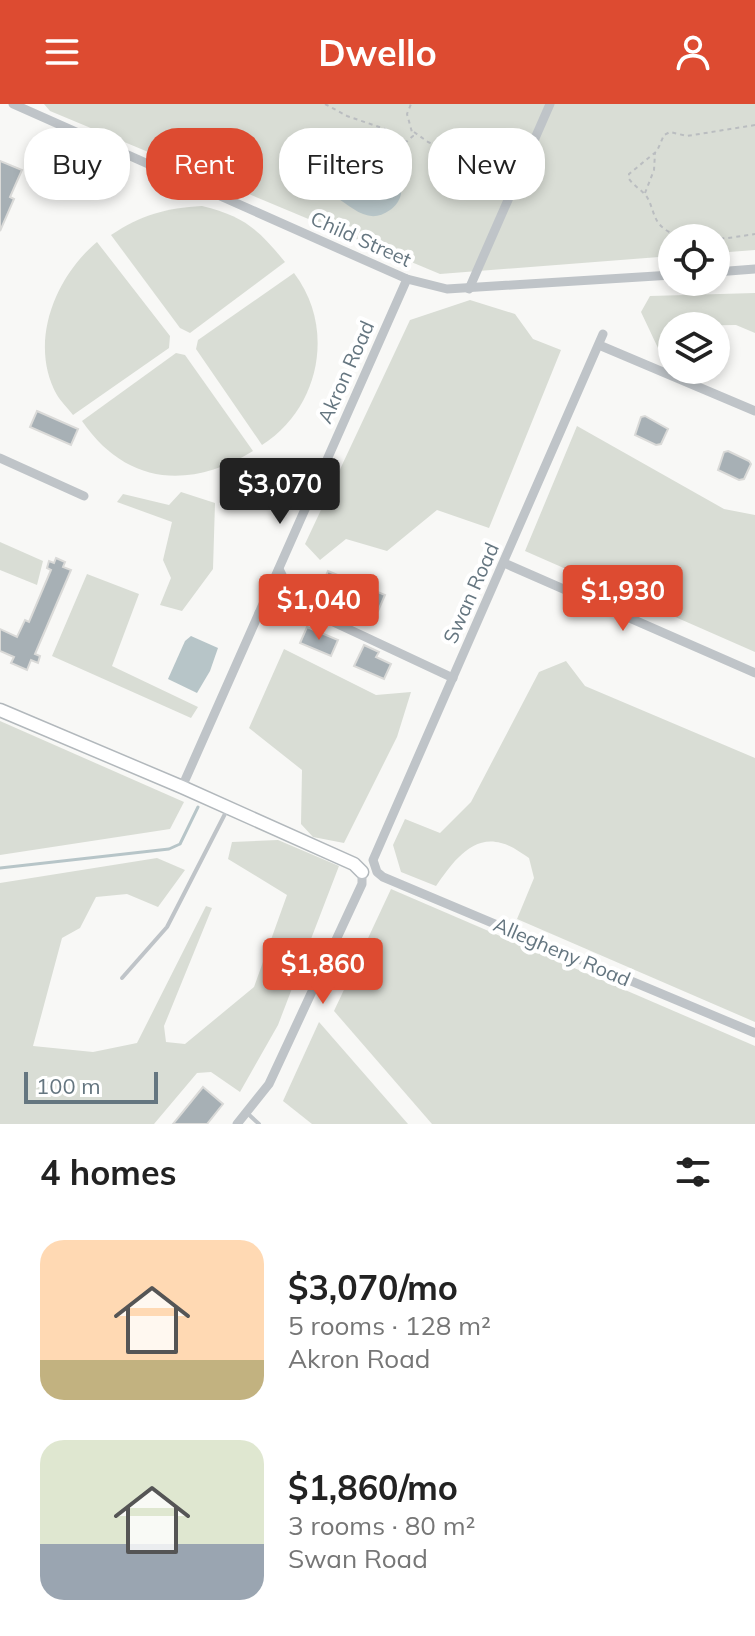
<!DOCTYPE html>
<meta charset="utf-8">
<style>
body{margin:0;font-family:Mulish,sans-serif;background:#f2f2f2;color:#222;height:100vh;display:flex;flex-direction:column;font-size:30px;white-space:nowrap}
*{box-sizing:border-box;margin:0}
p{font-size:26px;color:#767676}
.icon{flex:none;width:44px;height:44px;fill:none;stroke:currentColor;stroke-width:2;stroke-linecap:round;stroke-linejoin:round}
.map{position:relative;height:1020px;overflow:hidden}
.sheet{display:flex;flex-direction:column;background:#fff;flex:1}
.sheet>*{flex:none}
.top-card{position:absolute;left:24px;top:24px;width:708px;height:72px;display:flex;gap:16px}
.fabs{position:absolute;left:658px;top:120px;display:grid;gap:16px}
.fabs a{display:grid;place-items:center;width:72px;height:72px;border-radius:50%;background:#fff;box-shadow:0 4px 12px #0003;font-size:40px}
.scale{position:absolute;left:24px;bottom:20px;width:134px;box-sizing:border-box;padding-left:8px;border:4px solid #657680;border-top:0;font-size:22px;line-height:28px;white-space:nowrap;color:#657680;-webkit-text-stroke:6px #fff;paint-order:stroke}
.price{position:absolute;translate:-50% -68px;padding:0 18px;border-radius:8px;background:#dd4b31;color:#fff;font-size:26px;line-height:52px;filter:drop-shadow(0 2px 4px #0008)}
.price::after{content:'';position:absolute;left:50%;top:48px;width:24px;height:18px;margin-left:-12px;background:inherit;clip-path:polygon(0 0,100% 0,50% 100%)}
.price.active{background:#222;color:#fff}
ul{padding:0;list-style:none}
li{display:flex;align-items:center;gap:24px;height:200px;padding:0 40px}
li span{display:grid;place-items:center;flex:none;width:224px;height:160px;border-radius:24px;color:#555}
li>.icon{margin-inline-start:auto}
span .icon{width:96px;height:96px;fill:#fffc;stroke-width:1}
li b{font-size:34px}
h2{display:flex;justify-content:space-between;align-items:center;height:96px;padding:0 40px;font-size:34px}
.chip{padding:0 28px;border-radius:32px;background:#fff;box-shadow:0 4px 12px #0003;font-size:28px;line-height:72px}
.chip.active{background:#dd4b31;color:#fff}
header{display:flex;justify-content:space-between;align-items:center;height:104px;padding:0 40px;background:#dd4b31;color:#fff;font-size:36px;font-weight:700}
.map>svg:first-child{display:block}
.green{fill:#d9ddd5}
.water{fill:#b7c5c8}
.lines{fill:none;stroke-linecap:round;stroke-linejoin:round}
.stream{stroke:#b7c5c8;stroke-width:3}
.building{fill:#a7b0b5;stroke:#dadad8;stroke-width:2}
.secondary-casing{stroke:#b2b8bc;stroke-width:15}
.path{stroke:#babdc0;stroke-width:2;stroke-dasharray:4 4;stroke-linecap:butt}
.lane{stroke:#bfc4c8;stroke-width:4}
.street{stroke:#bfc4c8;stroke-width:9}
.secondary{stroke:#fff;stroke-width:12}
.labels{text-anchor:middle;stroke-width:8;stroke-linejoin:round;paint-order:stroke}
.street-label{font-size:20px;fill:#657680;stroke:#fff}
</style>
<header><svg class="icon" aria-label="menu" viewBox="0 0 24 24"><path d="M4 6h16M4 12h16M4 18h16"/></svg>Dwello<svg class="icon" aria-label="person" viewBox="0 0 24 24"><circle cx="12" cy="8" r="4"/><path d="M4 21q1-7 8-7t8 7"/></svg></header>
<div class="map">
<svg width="755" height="1020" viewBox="0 0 755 1020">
<rect width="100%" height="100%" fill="#f8f8f6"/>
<g class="green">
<path d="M44,0H755V146L716,149V134H672V152L440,170L50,7Z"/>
<path d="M202,102C244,112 259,126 285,158L190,229L180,224L111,131C141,111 166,104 202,102Z"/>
<path d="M97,138L170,232L169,244L73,311C68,304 61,298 57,291C28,239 55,173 97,138Z"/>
<path d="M294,169C336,224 320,304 262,341L196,245L198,236Z"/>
<path d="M755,189V229L736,221L672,222V248L658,244L641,208L650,192Z"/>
<path d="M470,196L515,210L533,235L561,246L489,424L437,406L387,447L346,435L320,456L305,440L410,216Z"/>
<path d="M176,249L185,251L253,347C189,386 126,381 82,317Z"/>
<path d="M577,322L724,405L755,411V548L525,447Z"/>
<path d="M181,388L215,399L213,465L182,507L160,501L171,474L163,456L172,418L117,398L123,390L169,401Z"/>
<path d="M0,438L43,457L37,481L0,466Z"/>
<path d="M87,470L139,490L112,562L198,603L191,614L52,552Z"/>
<path d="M284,545L376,591L411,588L397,633L344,739L313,733L301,720L302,666L249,624Z"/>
<path d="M566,557L585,582L755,654V918L517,815L534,774L529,754C521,749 511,741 501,739C471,730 450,762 436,782L401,768L393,741L405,715L440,729L471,698L539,568Z"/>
<path d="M0,617L184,698L170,725L0,751Z"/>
<path d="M278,736L339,762L278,921L240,988L211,968L197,969L154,1020H0V779L157,754L185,766L158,803L127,790L96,793L80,824L62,834L33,942L93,948L137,939L206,802L212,804L164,922L166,938L185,940L254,883L287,791L228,755L232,738Z"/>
<path d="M391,785L755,942V1020H432L334,907Z"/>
<path d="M319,918L408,1020H312L283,997Z"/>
</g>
<g class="water">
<path d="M363,50L396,65C397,73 402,83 401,90C400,96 395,103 390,106C368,122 353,103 334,92C322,85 307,75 306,60L317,52Z"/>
<path d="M191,532L218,544L210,567L197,589L168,575L185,537Z"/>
</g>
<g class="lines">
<path class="stream" d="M0,764L169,745L180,740L198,703"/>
</g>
<g class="building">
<path d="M0,57L22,66L10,93L14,95L0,127Z"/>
<path d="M37,307L78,325L71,341L30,323Z"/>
<path d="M645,312L668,325L661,340L656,341L635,331L641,313Z"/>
<path d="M728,347L749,357L751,360L744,375L739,376L718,366L724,348Z"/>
<path d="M56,454L65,458L63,463L71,466L35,550L40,552L38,559L31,556L27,566L11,559L14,553L0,547V525L17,533L25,516L29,518L51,466L47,464L49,457L54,459Z"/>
<path d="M328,467L385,491L378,507L321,482Z"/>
<path d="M307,523L338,536L331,552L300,539Z"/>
<path d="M364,541L379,548L376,553L391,560L384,575L354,562Z"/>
<path d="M203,983L223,1000L207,1020H173Z"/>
</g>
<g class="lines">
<g class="secondary-casing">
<path id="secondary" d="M0,606L182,683L354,760L362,768"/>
</g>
<g class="path">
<path d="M325,0L347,12L385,25L406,38L413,32L407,10L411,0"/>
<path d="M755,21L687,32L670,28L664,31L657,47L629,70V75C634,82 643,87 647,93C653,103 653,114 661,122C682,143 729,134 755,130"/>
<path d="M414,28L428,38L463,53L517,52"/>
<path d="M645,89L654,66L655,49"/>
</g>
<g class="lane">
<path d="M122,874L167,823L228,704"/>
<path d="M246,1008L259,1020"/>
</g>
<g class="street">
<path d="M13,0L407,175L447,185L672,171"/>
<path d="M716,168L755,165"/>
<path d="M469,185L550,0"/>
<path d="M603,230L373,756L377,768L383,773L755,929"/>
<path d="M599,241L755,307"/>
<path d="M0,354L84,392"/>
<path d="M504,459L755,569"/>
<path d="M279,465L297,501"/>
<path d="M259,509L268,504L297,501L453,574"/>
<path d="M182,683L407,175"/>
<path d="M237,1020L269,980L362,780V768"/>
</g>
<use href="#secondary" class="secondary"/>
</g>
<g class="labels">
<g class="street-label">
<text transform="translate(361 135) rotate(24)" y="7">Child Street</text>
<text transform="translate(346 268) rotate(-66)" y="7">Akron Road</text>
<text transform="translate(471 489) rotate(-66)" y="7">Swan Road</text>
<text transform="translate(562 848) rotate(23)" y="7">Allegheny Road</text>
</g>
</g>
</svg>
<div class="fabs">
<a><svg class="icon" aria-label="locate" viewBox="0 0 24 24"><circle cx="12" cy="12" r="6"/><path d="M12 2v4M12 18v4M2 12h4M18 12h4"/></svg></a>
<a><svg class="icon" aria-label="layers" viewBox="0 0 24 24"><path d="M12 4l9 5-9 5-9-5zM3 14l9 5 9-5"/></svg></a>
</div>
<div class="scale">100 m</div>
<b class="price active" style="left:280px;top:422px">$3,070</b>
<b class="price" style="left:623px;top:529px">$1,930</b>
<b class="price" style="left:319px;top:538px">$1,040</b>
<b class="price" style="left:323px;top:902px">$1,860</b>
<div class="top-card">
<a class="chip">Buy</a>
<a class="chip active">Rent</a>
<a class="chip">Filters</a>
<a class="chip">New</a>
</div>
</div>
<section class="sheet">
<h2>4 homes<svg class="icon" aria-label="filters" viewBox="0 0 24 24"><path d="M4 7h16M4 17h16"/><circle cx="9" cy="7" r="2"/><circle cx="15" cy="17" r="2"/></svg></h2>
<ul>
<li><span style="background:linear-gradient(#ffd9b3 75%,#c2b280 0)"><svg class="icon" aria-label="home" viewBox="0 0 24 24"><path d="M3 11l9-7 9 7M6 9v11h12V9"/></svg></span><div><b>$3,070/mo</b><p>5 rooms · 128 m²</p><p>Akron Road</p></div></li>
<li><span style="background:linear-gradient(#dfe7d0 65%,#9aa5b1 0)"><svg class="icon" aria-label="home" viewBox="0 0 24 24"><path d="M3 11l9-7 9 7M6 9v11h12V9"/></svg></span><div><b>$1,860/mo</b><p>3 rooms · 80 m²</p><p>Swan Road</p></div></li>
</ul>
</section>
